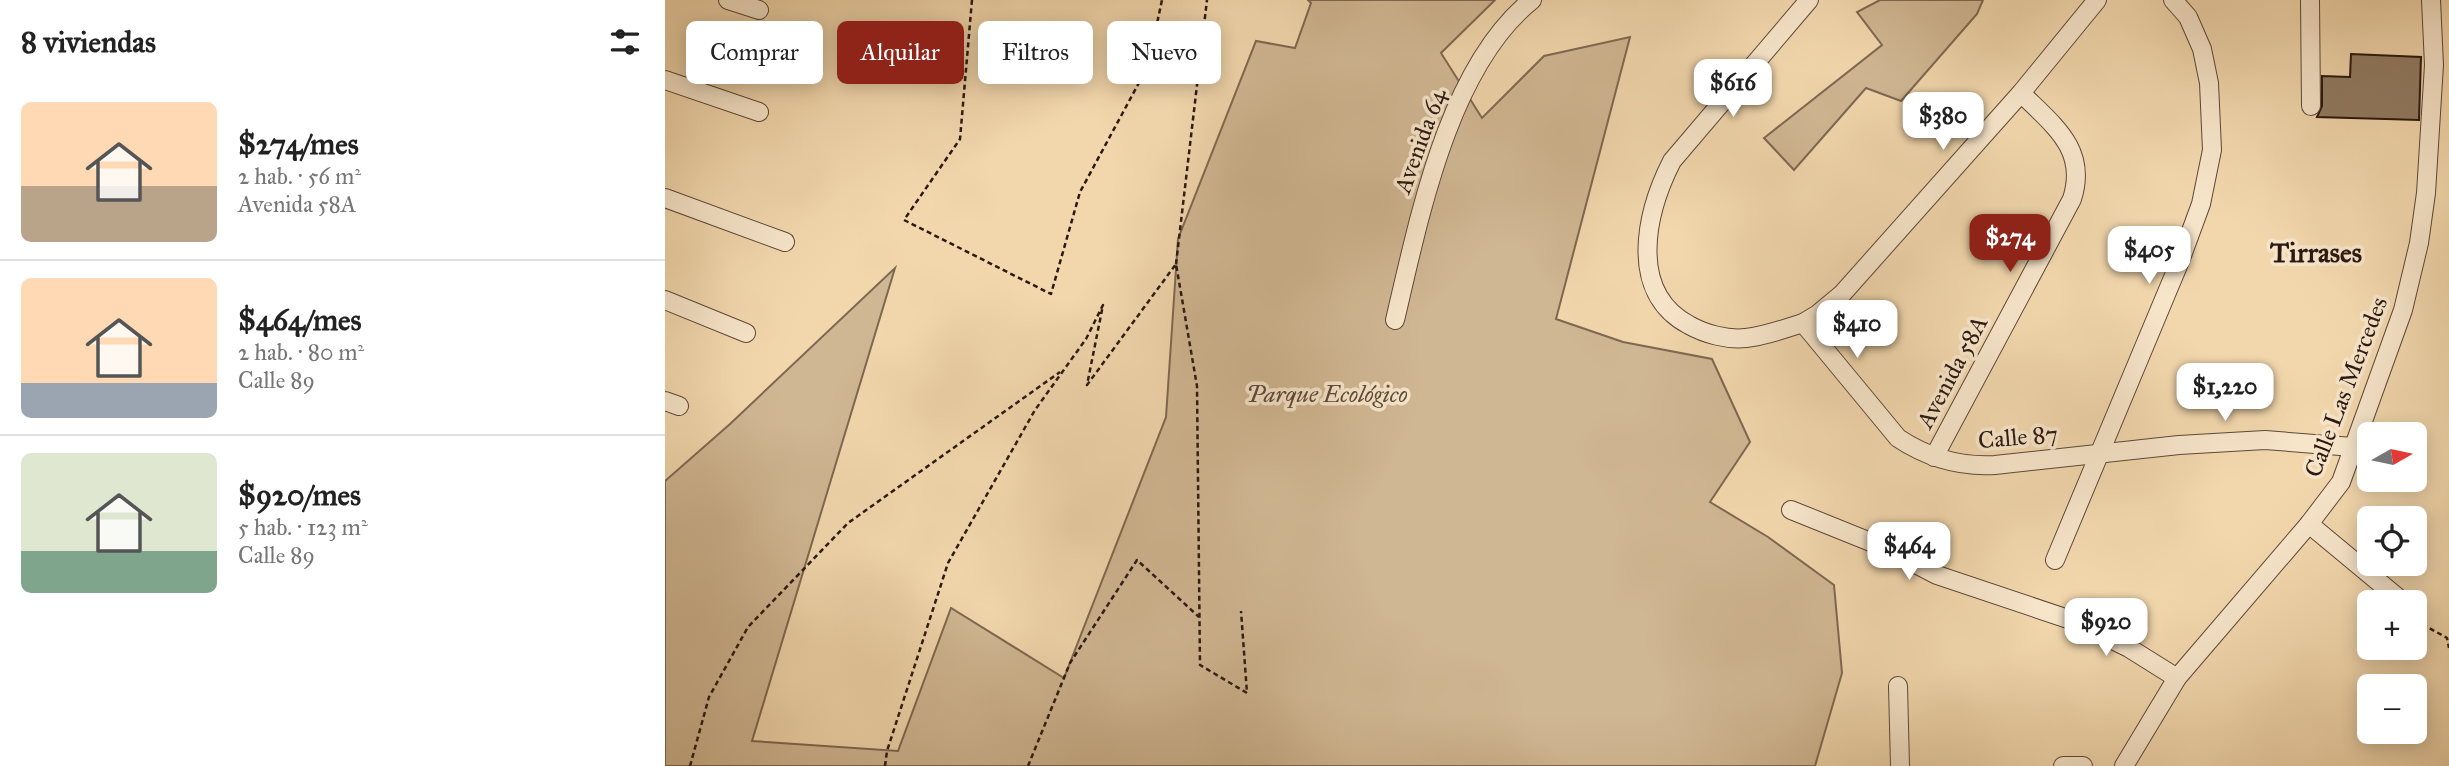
<!DOCTYPE html>
<html lang="es">
<meta charset="utf-8">
<style>
body{margin:0;font-family:"IM FELL Great Primer",serif;background:#f6f6f6;color:#222;height:100vh;display:flex;flex-direction:column;font-size:26px;white-space:nowrap}
*{box-sizing:border-box;margin:0}
p{font-size:23px;color:#767676}
.icon{flex:none;width:38px;height:38px;fill:none;stroke:currentColor;stroke-width:2;stroke-linecap:round;stroke-linejoin:round}
.map{position:relative;flex:1;overflow:hidden}
.drawer{display:flex;flex-direction:column;background:#fff;width:665px}
.drawer>*{flex:none}
.top-card{position:absolute;left:21px;top:21px;width:665px;height:63px;display:flex;gap:14px}
.needle{width:46px;rotate:81deg}
.tools{position:absolute;left:1692px;top:422px;display:grid;gap:14px}
.tools a{display:grid;place-items:center;width:70px;height:70px;border-radius:10px;background:#fff;box-shadow:0 4px 18px #0003;font-size:35px}
.price{position:absolute;translate:-50% -60px;padding:0 16px;border-radius:14px;background:#fff;color:#222;font-size:23px;line-height:46px;filter:drop-shadow(0 2px 4px #0008)}
.price::after{content:'';position:absolute;left:50%;top:42px;width:21px;height:16px;margin-left:-10px;background:inherit;clip-path:polygon(0 0,100% 0,50% 100%)}
.price.current{background:#8f2418;color:#fff}
ul{padding:0;list-style:none}
li{display:flex;align-items:center;gap:21px;height:175px;padding:0 21px}
li+li{border-top:2px solid #e0e0e0}
li span{display:grid;place-items:center;flex:none;width:196px;height:140px;border-radius:10px;color:#555}
li>.icon{margin-inline-start:auto}
span .icon{width:84px;height:84px;fill:#fffc;stroke-width:1}
li b{font-size:30px}
h2{display:flex;justify-content:space-between;align-items:center;height:84px;padding:0 21px;font-size:30px}
.tag{padding:0 24px;border-radius:10px;background:#fff;box-shadow:0 4px 18px #0003;font-size:24px;line-height:63px}
.tag.current{background:#8f2418;color:#fff}
main{display:flex;flex:1;min-height:0}
.map>svg:first-child{display:block}
.green{fill:#d0b793;stroke:#7e6852;stroke-width:2}
.building{fill:#927c63;stroke:#2b1912;stroke-width:2}
.lines{fill:none;stroke-linecap:round;stroke-linejoin:round}
.minor-casing{stroke:#5d4839;stroke-width:20}
.path{stroke:#2b1912;stroke-width:2.5;stroke-dasharray:5 3.5;stroke-linecap:butt}
.minor{stroke:#f7e5ca;stroke-width:18}
.labels{text-anchor:middle;stroke-width:7;stroke-linejoin:round;paint-order:stroke}
.street-label{font-size:24px;fill:#2b1912;stroke:#f7e5ca}
.park-label{font-size:24px;font-style:italic;fill:#5d4839;stroke:#f7e5ca}
.quarter-label{font-size:28px;font-weight:bold;fill:#2b1912;stroke:#f7e5ca}
</style>
<main>
<section class="drawer">
<h2>8 viviendas<svg class="icon" aria-label="filters" viewBox="0 0 24 24"><path d="M4 7h16M4 17h16"/><circle cx="9" cy="7" r="2"/><circle cx="15" cy="17" r="2"/></svg></h2>
<ul>
<li><span style="background:linear-gradient(#ffd9b3 60%,#b9a48a 0)"><svg class="icon" aria-label="home" viewBox="0 0 24 24"><path d="M3 11l9-7 9 7M6 9v11h12V9"/></svg></span><div><b>$274/mes</b><p>2 hab. · 56 m²</p><p>Avenida 58A</p></div></li>
<li><span style="background:linear-gradient(#ffd9b3 75%,#9aa5b1 0)"><svg class="icon" aria-label="home" viewBox="0 0 24 24"><path d="M3 11l9-7 9 7M6 9v11h12V9"/></svg></span><div><b>$464/mes</b><p>2 hab. · 80 m²</p><p>Calle 89</p></div></li>
<li><span style="background:linear-gradient(#dfe7d0 70%,#7fa58c 0)"><svg class="icon" aria-label="home" viewBox="0 0 24 24"><path d="M3 11l9-7 9 7M6 9v11h12V9"/></svg></span><div><b>$920/mes</b><p>5 hab. · 123 m²</p><p>Calle 89</p></div></li>
</ul>
</section>
<div class="map">
<svg width="1784" height="766" viewBox="0 0 1784 766">
<rect width="100%" height="100%" fill="#f2d7ad"/>
<filter id="stains"><feTurbulence type="fractalNoise" baseFrequency=".00286" numOctaves="4"/><feColorMatrix values="0 0 0 0 .2 0 0 0 0 .09 0 0 0 0 .02 0 0 0 .5 -.17"/></filter>
<radialGradient id="worn" r=".72"><stop offset=".6" stop-color="#630" stop-opacity="0"/><stop offset="1" stop-color="#630" stop-opacity=".3"/></radialGradient>
<g class="green">
<path d="M643,0H830L776,53L817,118L879,56L965,37L891,319L958,342L1047,359L1085,442L1045,502L1103,537L1169,585L1177,673L1150,766H0V481L65,424L230,268L87,741L233,751L286,608L399,678L501,417L513,239L591,41L630,48L646,3Z"/>
<path d="M1215,0H1318L1312,14L1236,101L1201,88L1129,170L1099,138L1217,45L1192,12Z"/>
</g>
<path class="building" d="M1686,54L1756,57L1754,120L1652,117L1657,106V76L1685,77Z"/>
<g class="lines">
<g class="minor-casing">
<g id="minor">
<path d="M63,0L94,10"/>
<path d="M1144,0L1007,161C981,212 962,292 1024,325C1040,334 1062,340 1081,338C1100,336 1119,329 1138,323L1233,438C1263,458 1294,467 1330,465L1514,445L1600,440L1688,447"/>
<path d="M1645,0L1646,106"/>
<path d="M0,80L94,112"/>
<path d="M0,198L120,242"/>
<path d="M0,300L81,333"/>
<path d="M730,320C754,219 783,67 867,0"/>
<path d="M1138,323L1153,314L1177,294L1356,93L1432,0"/>
<path d="M0,401L14,406"/>
<path d="M1269,457L1407,199C1423,149 1388,125 1356,93"/>
<path d="M1126,510L1218,547L1272,575L1406,620L1464,648L1512,678"/>
<path d="M1644,524L1738,602"/>
<path d="M1390,560L1515,261L1536,204L1547,150L1544,83L1537,49L1523,17L1508,0"/>
<path d="M1233,686L1235,766"/>
<path d="M1398,766H1418"/>
<path d="M1459,766L1512,678L1644,524L1676,482L1738,310L1754,243L1761,193L1769,65L1766,0"/>
</g>
</g>
<g class="path">
<path d="M307,0L295,139L239,220L386,294L415,192L483,66L497,0"/>
<path d="M511,264L542,0"/>
<path d="M1750,620L1782,638L1784,648"/>
<path d="M25,766L44,697L83,627L183,523L395,372"/>
<path d="M220,766L222,751L283,563L370,410L421,339L438,305L422,385L511,264L532,386L535,665L582,693L576,611"/>
<path d="M363,766L405,663L472,560L534,617"/>
</g>
<use href="#minor" class="minor"/>
</g>
<g class="labels">
<g class="street-label">
<text transform="translate(755 141) rotate(-70)" y="8">Avenida 64</text>
<text transform="translate(1287 372) rotate(-62)" y="8">Avenida 58A</text>
<text transform="translate(1681 387) rotate(-69)" y="8">Calle Las Mercedes</text>
<text transform="translate(1353 437) rotate(-5)" y="8">Calle 87</text>
</g>
<g class="park-label">
<text x="662" y="402">Parque Ecológico</text>
</g>
<g class="quarter-label">
<text x="1651" y="262">Tirrases</text>
</g>
</g>
<rect width="100%" height="100%" filter="url(#stains)"/>
<rect width="100%" height="100%" fill="url(#worn)"/>
</svg>
<div class="tools">
<a><svg class="needle" viewBox="-14 -14 28 28"><path d="M0-13l5 13h-10z" fill="#e53935"/><path d="M0 13l5-13h-10z" fill="#767676"/></svg></a>
<a><svg class="icon" aria-label="locate" viewBox="0 0 24 24"><circle cx="12" cy="12" r="6"/><path d="M12 2v4M12 18v4M2 12h4M18 12h4"/></svg></a>
<a>+</a>
<a>−</a>
</div>
<b class="price" style="left:1068px;top:119px">$616</b>
<b class="price" style="left:1278px;top:152px">$380</b>
<b class="price current" style="left:1345px;top:274px">$274</b>
<b class="price" style="left:1484px;top:286px">$405</b>
<b class="price" style="left:1192px;top:360px">$410</b>
<b class="price" style="left:1560px;top:423px">$1,220</b>
<b class="price" style="left:1244px;top:582px">$464</b>
<b class="price" style="left:1441px;top:658px">$920</b>
<div class="top-card">
<a class="tag">Comprar</a>
<a class="tag current">Alquilar</a>
<a class="tag">Filtros</a>
<a class="tag">Nuevo</a>
</div>
</div>
</main>
